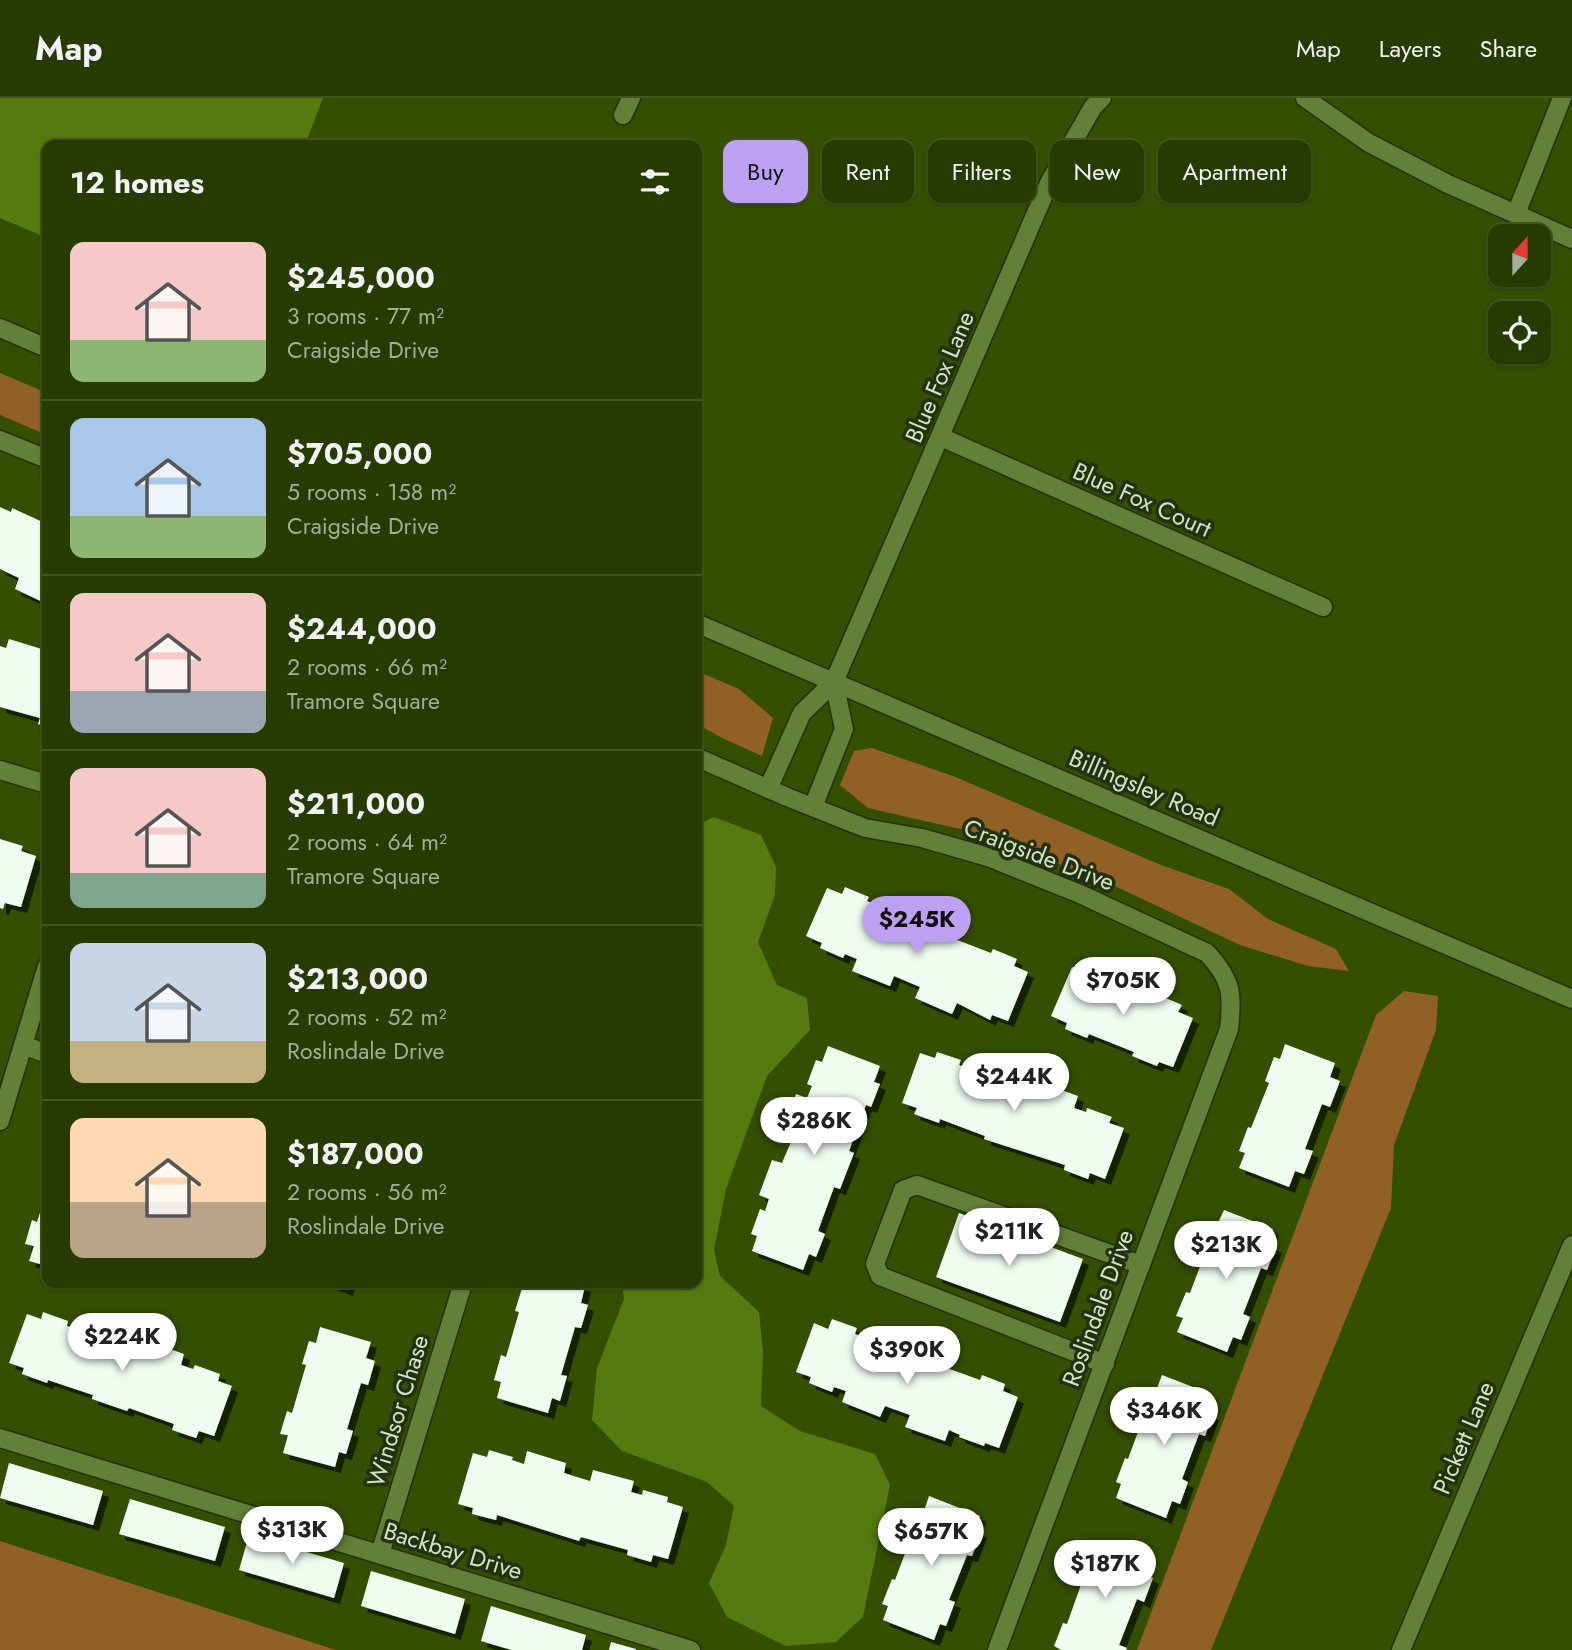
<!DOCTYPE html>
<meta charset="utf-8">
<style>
body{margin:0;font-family:Jost,sans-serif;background:#2f420a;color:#f1f3f6;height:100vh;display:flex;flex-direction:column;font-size:26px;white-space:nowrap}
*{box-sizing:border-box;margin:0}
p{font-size:23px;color:#a4ad99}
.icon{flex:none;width:38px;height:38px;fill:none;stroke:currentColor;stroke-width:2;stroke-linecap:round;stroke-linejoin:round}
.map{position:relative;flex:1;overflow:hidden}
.drawer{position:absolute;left:42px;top:42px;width:660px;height:1148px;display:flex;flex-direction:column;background:#273b00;border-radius:14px;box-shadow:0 2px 5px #0004,0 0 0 2px #435522}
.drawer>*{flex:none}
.banner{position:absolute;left:723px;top:42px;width:665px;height:63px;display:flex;gap:14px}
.needle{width:46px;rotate:21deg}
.tools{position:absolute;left:1488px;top:126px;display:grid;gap:14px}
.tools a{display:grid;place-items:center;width:63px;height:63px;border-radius:14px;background:#273b00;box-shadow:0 2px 5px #0004,0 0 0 2px #435522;font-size:35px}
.price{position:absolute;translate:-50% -60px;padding:0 16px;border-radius:24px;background:#fff;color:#222;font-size:23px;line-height:46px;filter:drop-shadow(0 2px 4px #0008)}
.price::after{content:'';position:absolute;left:50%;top:42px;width:21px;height:16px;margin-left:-10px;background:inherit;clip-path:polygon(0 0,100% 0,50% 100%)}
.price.selected{background:#bca0f2;color:#111}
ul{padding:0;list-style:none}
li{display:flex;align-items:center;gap:21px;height:175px;padding:0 28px}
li+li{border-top:2px solid #435522}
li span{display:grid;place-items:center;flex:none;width:196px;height:140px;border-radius:14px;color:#555}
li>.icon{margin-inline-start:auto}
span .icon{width:84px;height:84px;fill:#fffc;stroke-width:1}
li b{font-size:30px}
h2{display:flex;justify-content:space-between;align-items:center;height:84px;padding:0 28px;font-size:30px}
.pill{padding:0 24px;border-radius:14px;background:#273b00;box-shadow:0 2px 5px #0004,0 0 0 2px #435522;font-size:24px;line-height:63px}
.pill.selected{background:#bca0f2;color:#111}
header{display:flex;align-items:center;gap:42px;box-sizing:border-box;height:98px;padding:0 35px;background:#273b00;border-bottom:2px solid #435522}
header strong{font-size:33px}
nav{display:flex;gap:38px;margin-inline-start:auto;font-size:24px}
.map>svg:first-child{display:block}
.green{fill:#906024}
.water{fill:#557a10}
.building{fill:#effcf0;filter:url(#shadow)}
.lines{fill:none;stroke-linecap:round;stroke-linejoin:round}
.minor-casing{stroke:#22310b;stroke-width:21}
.minor{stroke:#638039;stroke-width:18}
.labels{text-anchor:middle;stroke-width:7;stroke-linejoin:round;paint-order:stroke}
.street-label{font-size:24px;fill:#d3e4c0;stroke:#233012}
</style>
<header>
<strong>Map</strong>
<nav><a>Map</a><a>Layers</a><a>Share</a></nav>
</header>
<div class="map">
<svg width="1572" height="1552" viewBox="0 0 1572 1552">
<defs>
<filter id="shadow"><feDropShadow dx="6" dy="6" stdDeviation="0" flood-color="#0009"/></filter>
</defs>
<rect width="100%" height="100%" fill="#344f00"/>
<g class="green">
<path d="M0,275L47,295V337L0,317Z"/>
<path d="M697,573L739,591L773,620L762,658L722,640L697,626Z"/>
<path d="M872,650L953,678L1161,767L1229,791L1268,821L1336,851L1349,873L1308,868L1240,847L1104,783L973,734L868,710L840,687L854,653Z"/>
<path d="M1404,893L1438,898L1436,932L1394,1047L1391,1110L1211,1552H1137L1376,917Z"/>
<path d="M0,1443L336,1552H0Z"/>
</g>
<g class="water">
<path d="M0,0H323L305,47H47V140L0,120Z"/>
<path d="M714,719L761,737L776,769L775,797L758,844L777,887L807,900L810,932L767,978L726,1091L714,1152L720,1178L759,1214L763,1254L761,1308L800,1333L875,1356L890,1387L863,1519L836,1544L786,1548L727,1519L709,1485L726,1447L734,1408L707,1384L622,1353L592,1322L597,1270L624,1201L622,1185H696V727Z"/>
</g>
<g class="building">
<path d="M0,409L11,414L12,410L47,426V506L15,491L19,480L0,471Z"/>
<path d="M9,541L45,552L42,561L47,563V629L38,626L40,620L0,609V548L6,550Z"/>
<path d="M0,741L23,748L21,753L36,758L21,809L5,805L3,811L0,810Z"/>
<path d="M845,789L869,799L867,803L911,822L912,819L949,834L947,838L991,855L993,851L1017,861L1014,868L1028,874L1008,923L992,917L990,922L957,905L952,916L915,900L920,889L894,878L890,888L852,873L857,861L845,856L843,860L820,850L822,845L806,838L827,790L842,796Z"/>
<path d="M1072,869L1089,876L1092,870L1114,878L1112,883L1157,901L1159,897L1182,907L1178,914L1193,920L1173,969L1159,964L1157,968L1132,958L1134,954L1089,936L1087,940L1065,931L1067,925L1051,918Z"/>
<path d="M1285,946L1335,965L1330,979L1340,983L1330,1009L1322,1006L1305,1051L1313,1053L1304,1076L1295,1073L1289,1089L1239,1070L1245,1055L1239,1053L1248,1029L1251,1030L1269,985L1265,983L1274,959L1280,961Z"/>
<path d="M828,948L880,968L874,984L880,986L871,1009L866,1007L849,1053L854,1055L840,1091L834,1089L818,1133L825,1136L816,1159L809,1156L803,1172L752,1153L757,1138L751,1136L760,1111L765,1113L769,1101L759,1097L772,1062L782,1065L793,1039L782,1034L796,996L807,1000L812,988L807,986L816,962L822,964Z"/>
<path d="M937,954L961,962L959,967L970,971L974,960L1013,974L1009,986L1036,995L1040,984L1078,998L1074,1010L1086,1014L1087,1010L1112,1019L1109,1025L1124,1030L1105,1081L1090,1075L1088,1081L1064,1072L1065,1067L984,1041L985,1038L940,1021L939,1025L914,1016L917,1010L902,1005L920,955L935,960Z"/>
<path d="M47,1092V1168L29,1163L34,1148L25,1146L32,1122L37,1124Z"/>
<path d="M1224,1112L1273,1131L1268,1146L1276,1149L1267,1172L1261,1170L1243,1216L1250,1219L1241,1242L1233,1239L1227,1254L1177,1234L1183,1220L1176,1218L1186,1194L1190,1195L1207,1150L1203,1149L1212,1125L1217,1127Z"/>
<path d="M959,1115L1083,1161L1060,1224L936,1179Z"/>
<path d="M329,1185H349L347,1192Z"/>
<path d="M530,1185H573L585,1188L581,1205L588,1207L581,1230L575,1229L561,1277L567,1278L560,1303L552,1300L548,1315L497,1300L501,1284L494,1282L501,1257L506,1259L519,1214L515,1213L523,1187L529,1189Z"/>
<path d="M43,1214L68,1223L67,1228L78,1231L82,1220L122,1235L119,1245L144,1254L148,1243L184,1256L181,1267L193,1271L195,1267L220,1276L218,1283L232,1288L214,1338L199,1333L196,1340L172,1332L174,1326L129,1310L127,1313L92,1301L93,1297L48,1282L47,1285L22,1276L24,1270L9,1265L27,1216L41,1221Z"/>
<path d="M832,1221L857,1230L855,1236L899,1252L900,1249L937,1263L936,1266L980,1282L982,1277L1005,1286L1003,1293L1018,1299L999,1350L985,1345L984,1348L959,1339L960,1337L949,1332L945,1343L905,1329L910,1317L885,1308L880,1319L842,1304L846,1293L834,1289L832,1294L809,1285L811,1279L796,1274L814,1225L828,1231Z"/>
<path d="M320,1229L371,1244L366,1260L375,1263L368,1287L361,1285L347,1331L353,1333L346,1356L339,1354L335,1369L283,1355L288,1337L280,1336L287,1313L292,1315L306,1267L302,1266L309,1243L316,1245Z"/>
<path d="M1162,1277L1211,1296L1205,1313L1213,1316L1205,1338L1199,1336L1182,1381L1188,1384L1180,1406L1172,1403L1166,1420L1116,1400L1121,1386L1116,1384L1125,1360L1128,1361L1145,1315L1141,1313L1150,1291L1156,1293Z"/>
<path d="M489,1352L513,1359L512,1362L524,1366L527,1353L566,1365L564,1375L590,1383L593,1372L634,1383L631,1394L642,1397L643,1392L668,1399L667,1404L683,1409L668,1461L653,1457L651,1464L627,1457L628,1452L581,1439L579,1443L497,1417L496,1422L472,1416L473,1410L458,1406L473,1355L487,1359Z"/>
<path d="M9,1365L103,1393L93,1427L0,1400Z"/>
<path d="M929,1398L980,1418L975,1431L981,1434L972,1458L967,1457L949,1502L955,1504L946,1528L940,1526L934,1542L883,1522L888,1508L882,1506L892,1481L895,1482L912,1437L909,1436L919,1411L924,1413Z"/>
<path d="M130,1401L225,1429L215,1463L119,1436Z"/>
<path d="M249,1437L344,1465L334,1500L239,1472Z"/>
<path d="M1100,1443L1150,1462L1144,1476L1153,1480L1144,1504L1137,1501L1119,1547L1127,1550L1126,1552H1061L1054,1548L1063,1525L1067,1526L1083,1481L1079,1480L1088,1455L1095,1457Z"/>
<path d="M371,1473L465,1501L455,1536L361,1508Z"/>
<path d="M491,1508L586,1537L582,1552H512L481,1543Z"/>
<path d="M611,1544L636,1551V1552H609Z"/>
</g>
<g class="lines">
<g class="minor-casing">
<g id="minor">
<path d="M1305,0L1369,45L1448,86L1572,141"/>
<path d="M623,17L631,0"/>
<path d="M1516,116L1562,0"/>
<path d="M0,230L47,250"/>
<path d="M941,339L1323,509"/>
<path d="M0,342L47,361"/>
<path d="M696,525L1572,901"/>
<path d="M696,659L787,699L865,730L922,740L988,759L1080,796L1207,855C1232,882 1233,896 1229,931L997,1552"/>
<path d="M0,672L47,686"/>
<path d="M768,691L802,615L834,584L1049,85L1093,9L1102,0"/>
<path d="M813,709L844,631L834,584"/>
<path d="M23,947L47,956"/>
<path d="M0,1023L47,868"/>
<path d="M1105,1266L880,1178L875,1166L903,1092L917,1087L1141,1167"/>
<path d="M0,1340L691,1552"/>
<path d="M380,1456L463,1185"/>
<path d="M1401,1552L1572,1147"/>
</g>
</g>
<use href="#minor" class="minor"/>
</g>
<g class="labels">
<g class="street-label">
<text transform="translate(940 279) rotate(-67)" y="8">Blue Fox Lane</text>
<text transform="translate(1142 402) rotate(24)" y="8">Blue Fox Court</text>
<text transform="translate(1144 690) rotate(23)" y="8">Billingsley Road</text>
<text transform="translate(1039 757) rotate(21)" y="8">Craigside Drive</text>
<text transform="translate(1098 1210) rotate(-70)" y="8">Roslindale Drive</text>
<text transform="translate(398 1313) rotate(-73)" y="8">Windsor Chase</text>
<text transform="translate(1464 1340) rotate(-67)" y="8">Pickett Lane</text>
<text transform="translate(453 1453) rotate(17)" y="8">Backbay Drive</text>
</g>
</g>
</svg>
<div class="tools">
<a><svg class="needle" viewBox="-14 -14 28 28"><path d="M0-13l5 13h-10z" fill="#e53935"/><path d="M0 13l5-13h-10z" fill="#a4ad99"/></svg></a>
<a><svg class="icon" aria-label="locate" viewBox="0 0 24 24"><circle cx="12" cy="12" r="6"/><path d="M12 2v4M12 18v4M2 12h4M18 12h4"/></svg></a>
</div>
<b class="price selected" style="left:917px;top:858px">$245K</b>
<b class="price" style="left:1123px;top:919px">$705K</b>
<b class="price" style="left:1014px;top:1015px">$244K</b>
<b class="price" style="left:814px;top:1059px">$286K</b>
<b class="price" style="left:1009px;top:1170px">$211K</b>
<b class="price" style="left:1226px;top:1183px">$213K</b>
<b class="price" style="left:122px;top:1275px">$224K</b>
<b class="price" style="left:907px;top:1288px">$390K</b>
<b class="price" style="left:1164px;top:1349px">$346K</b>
<b class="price" style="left:292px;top:1468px">$313K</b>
<b class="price" style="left:931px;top:1470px">$657K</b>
<b class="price" style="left:1105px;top:1502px">$187K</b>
<div class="banner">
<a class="pill selected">Buy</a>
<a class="pill">Rent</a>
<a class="pill">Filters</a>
<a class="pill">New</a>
<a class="pill">Apartment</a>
</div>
<section class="drawer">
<h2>12 homes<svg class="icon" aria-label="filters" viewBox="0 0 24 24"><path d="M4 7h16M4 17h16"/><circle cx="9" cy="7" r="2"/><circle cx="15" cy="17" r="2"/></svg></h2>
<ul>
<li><span style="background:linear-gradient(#f6c9c9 70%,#8fb573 0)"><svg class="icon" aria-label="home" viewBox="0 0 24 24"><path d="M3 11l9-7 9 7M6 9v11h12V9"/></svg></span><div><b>$245,000</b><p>3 rooms · 77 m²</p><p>Craigside Drive</p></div></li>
<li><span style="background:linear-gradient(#a9c7e8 70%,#8fb573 0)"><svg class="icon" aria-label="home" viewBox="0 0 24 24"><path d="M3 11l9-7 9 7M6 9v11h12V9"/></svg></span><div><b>$705,000</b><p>5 rooms · 158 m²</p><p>Craigside Drive</p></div></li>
<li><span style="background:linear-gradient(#f6c9c9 70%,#9aa5b1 0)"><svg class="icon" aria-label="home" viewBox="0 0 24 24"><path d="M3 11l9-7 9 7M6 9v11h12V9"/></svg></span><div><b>$244,000</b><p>2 rooms · 66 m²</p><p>Tramore Square</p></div></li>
<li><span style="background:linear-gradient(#f6c9c9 75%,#7fa58c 0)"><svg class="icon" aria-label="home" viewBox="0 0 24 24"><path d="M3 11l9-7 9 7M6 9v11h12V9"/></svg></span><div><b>$211,000</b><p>2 rooms · 64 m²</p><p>Tramore Square</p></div></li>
<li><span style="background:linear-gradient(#c9d6e8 70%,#c2b280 0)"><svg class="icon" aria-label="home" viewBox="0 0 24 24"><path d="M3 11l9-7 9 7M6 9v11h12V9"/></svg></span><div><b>$213,000</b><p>2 rooms · 52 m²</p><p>Roslindale Drive</p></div></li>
<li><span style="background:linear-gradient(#ffd9b3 60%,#b9a48a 0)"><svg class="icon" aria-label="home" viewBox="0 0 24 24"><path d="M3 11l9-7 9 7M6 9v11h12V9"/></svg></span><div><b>$187,000</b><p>2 rooms · 56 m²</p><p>Roslindale Drive</p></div></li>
</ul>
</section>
</div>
